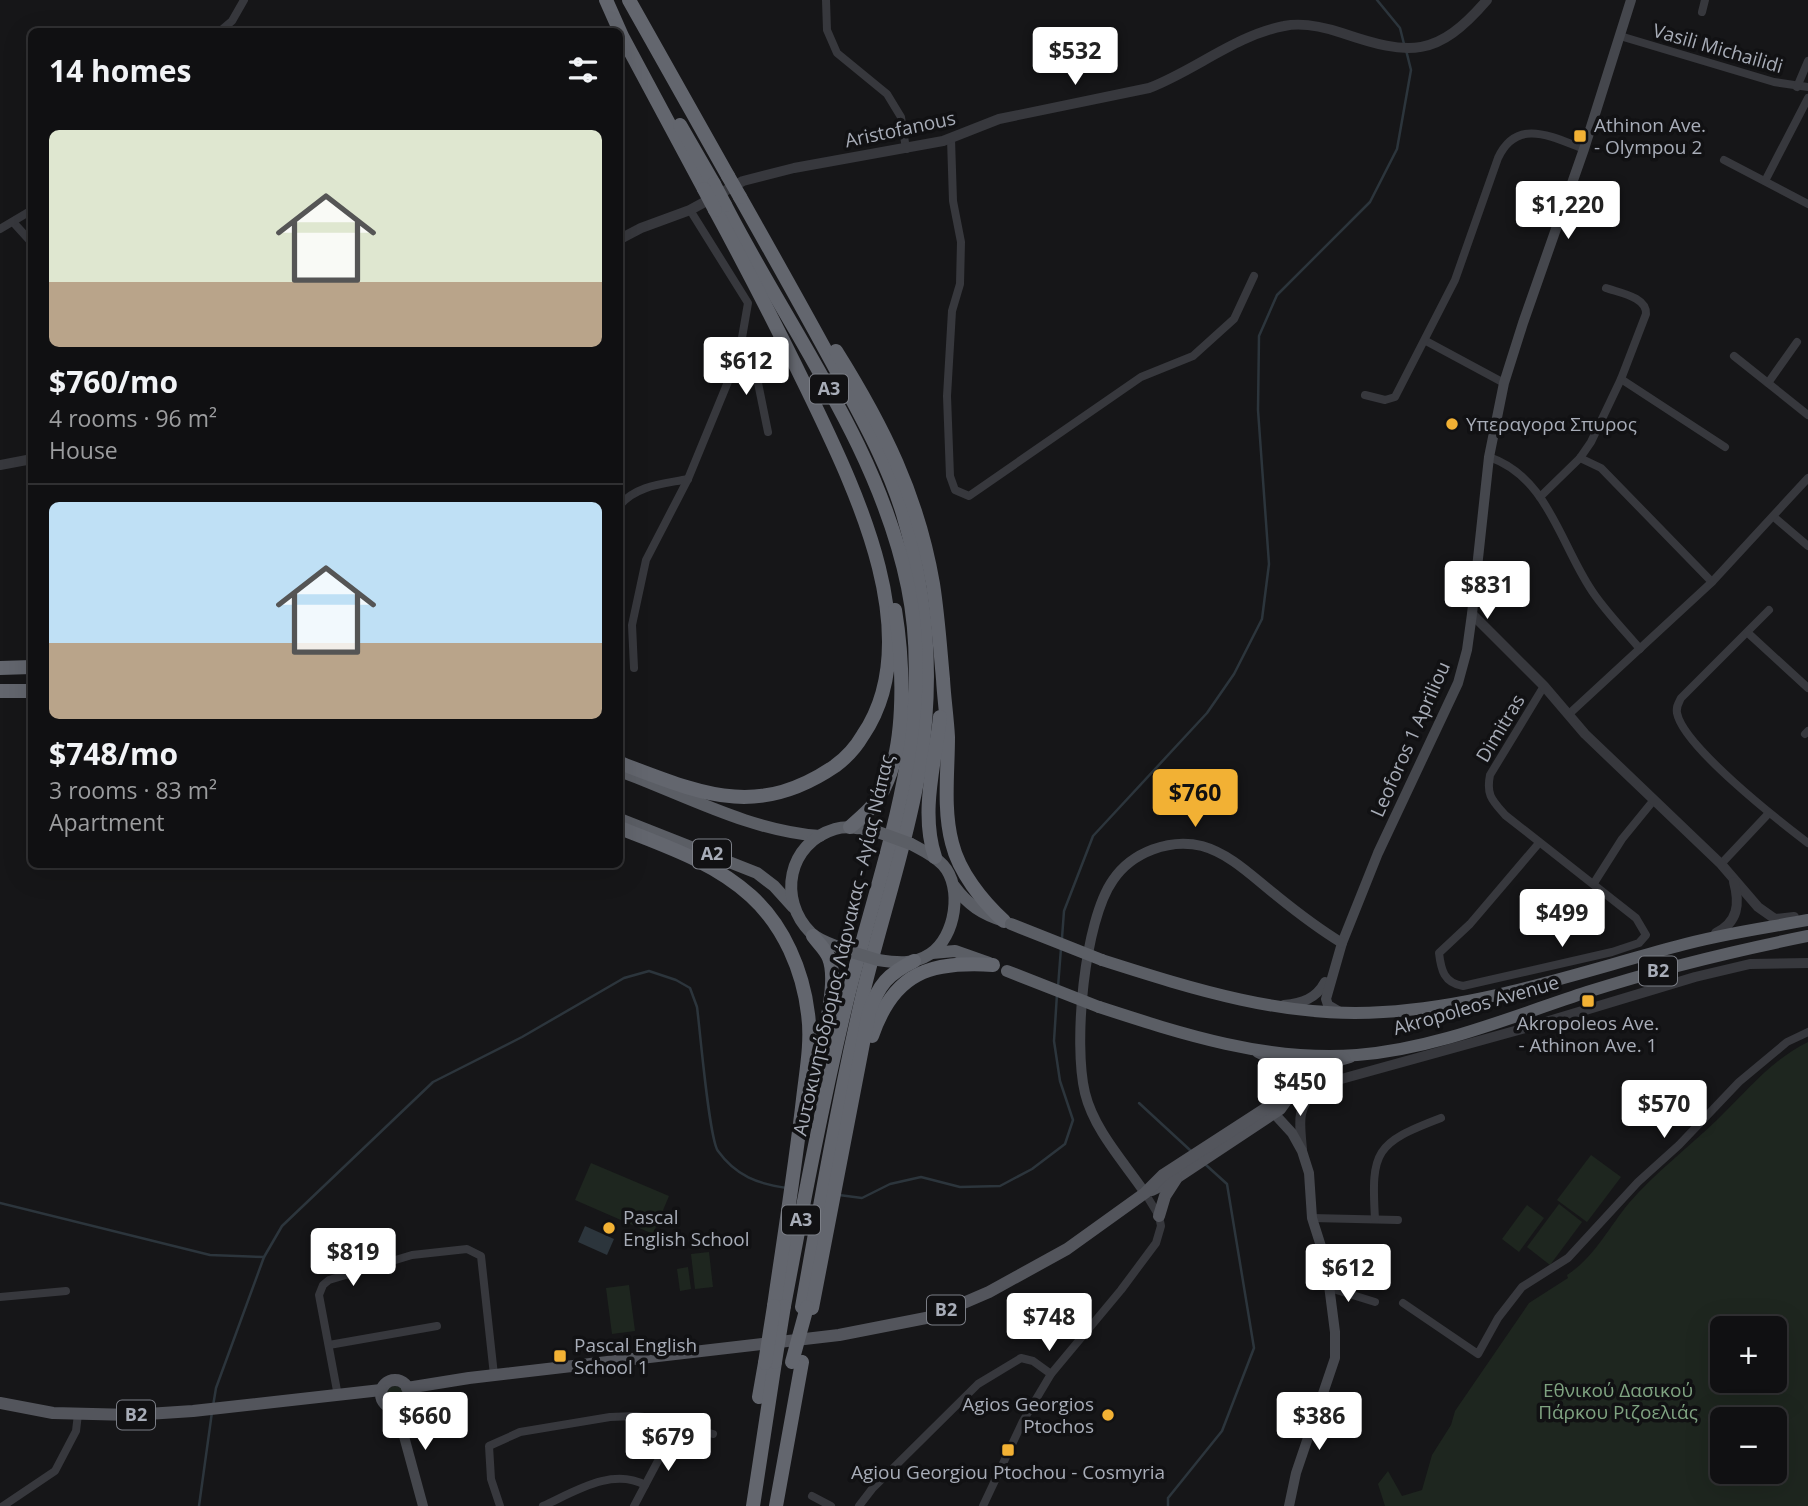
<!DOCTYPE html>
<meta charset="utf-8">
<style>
body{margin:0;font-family:"Open Sans",sans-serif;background:#19191b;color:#f1f3f6;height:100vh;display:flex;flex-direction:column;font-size:26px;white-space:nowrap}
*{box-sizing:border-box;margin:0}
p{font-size:23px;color:#9c9d9f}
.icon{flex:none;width:38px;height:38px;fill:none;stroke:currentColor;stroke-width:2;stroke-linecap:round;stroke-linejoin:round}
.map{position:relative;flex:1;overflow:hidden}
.drawer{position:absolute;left:28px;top:28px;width:595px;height:840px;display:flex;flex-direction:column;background:#101012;border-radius:10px;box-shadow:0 7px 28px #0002,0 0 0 2px #303032}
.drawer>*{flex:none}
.buttons{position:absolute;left:1710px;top:1316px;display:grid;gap:14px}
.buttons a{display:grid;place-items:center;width:77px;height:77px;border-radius:10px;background:#101012;box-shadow:0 7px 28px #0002,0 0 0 2px #303032;font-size:35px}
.price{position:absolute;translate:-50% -60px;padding:0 16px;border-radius:7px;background:#fff;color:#222;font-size:23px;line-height:46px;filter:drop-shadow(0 2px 4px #0008)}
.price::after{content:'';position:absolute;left:50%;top:42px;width:21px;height:16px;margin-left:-10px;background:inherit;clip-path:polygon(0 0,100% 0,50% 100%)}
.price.selected{background:#f2b134;color:#111}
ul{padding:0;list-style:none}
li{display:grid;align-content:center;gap:14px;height:371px;padding:0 21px}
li+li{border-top:2px solid #303032}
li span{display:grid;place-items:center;height:217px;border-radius:10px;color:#555}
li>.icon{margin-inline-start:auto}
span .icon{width:126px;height:126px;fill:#fffc;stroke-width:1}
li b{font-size:30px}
h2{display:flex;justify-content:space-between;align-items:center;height:84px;padding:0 21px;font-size:30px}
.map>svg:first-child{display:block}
.green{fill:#1e261f;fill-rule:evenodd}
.water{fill:#2c353c}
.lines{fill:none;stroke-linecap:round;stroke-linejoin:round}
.stream{stroke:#2c353c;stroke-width:2.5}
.minor{stroke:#37383d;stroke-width:8}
.tertiary{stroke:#37383d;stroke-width:10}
.secondary{stroke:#45474d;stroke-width:10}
.primary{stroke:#53555c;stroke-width:12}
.trunk{stroke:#5b5e65;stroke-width:12}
.motorway{stroke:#63666e;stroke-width:14}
.trunk-bridge{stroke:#5b5e65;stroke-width:12}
.motorway-bridge{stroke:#63666e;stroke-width:14}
.poi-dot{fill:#f2b134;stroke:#111113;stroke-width:2.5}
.labels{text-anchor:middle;stroke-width:7;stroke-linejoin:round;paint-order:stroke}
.shield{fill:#111113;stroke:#7b7e86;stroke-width:2}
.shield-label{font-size:18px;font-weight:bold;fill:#a8adb8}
.street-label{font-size:19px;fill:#a8adb8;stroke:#111113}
.poi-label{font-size:19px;fill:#a8adb8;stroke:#111113;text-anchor:start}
.park-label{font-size:19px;fill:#7fa381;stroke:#111113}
</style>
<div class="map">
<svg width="1808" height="1506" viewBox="0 0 1808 1506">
<rect width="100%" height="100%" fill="#161618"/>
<g class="green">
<path d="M1808,1042V1506H1385L1378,1484L1388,1471L1402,1496L1422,1490L1432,1455L1451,1425L1455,1411L1529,1303L1568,1278L1567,1275C1594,1258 1609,1227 1629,1203C1656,1172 1690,1146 1719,1118C1749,1089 1770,1061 1808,1042ZM1722,1328H1774V1381H1722ZM1722,1419H1774V1472H1722Z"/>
<path d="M1591,1155L1621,1177L1587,1222L1557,1200Z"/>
<path d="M591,1163L669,1196L653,1234L575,1200Z"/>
<path d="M1559,1204L1582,1222L1550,1265L1527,1247Z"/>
<path d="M1527,1205L1544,1218L1519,1252L1502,1239Z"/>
<path d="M709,1252L713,1287L695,1289L691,1254Z"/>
<path d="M688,1267L691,1289L680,1291L677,1269Z"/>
<path d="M629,1285L635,1331L612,1334L606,1288Z"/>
<circle cx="395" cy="1394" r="8"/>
</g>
<path class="water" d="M585,1226L614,1239L607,1255L578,1242Z"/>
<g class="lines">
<g class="stream">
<path d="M1377,0L1400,28L1404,44"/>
<path d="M1062,938L1064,911L1093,836L1207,713L1234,674L1262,619L1269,564L1258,410L1259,336L1277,295L1370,202L1397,149L1411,70L1406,50"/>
<path d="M1058,987L1061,948"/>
<path d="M1139,1103L1191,1151"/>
<path d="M839,1195L862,1198L890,1184L921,1177L960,1187L1000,1186L1032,1169L1065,1144L1073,1120L1060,1081L1054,1041L1057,994"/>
<path d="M0,1203L210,1255L264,1257L282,1226L433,1082L522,1037L624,978L649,971L676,980L690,988L697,1007C700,1029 709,1139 718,1151C736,1176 758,1184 787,1188"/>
<path d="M213,1406L216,1388L264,1257"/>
<path d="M199,1506L212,1412"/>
<path d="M1168,1506V1498L1222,1431L1254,1348L1227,1184L1206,1165"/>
</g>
<g class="minor">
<path d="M826,0L827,30L837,53L887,94L901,117L906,149"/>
<path d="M1702,12L1705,0"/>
<path d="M219,32L232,21L244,0"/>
<path d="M1620,36L1774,82L1808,87"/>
<path d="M1797,87L1808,61"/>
<path d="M951,139L953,201L961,242L960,284L952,311L947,396L950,476L955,490L969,496L1141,377L1193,356L1234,319L1254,276"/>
<path d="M1724,160L1808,204"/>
<path d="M1765,181L1808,98"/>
<path d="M13,222L32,243"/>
<path d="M0,229L32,210"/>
<path d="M1426,341L1504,383"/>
<path d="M739,355L757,378L768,432"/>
<path d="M1734,356L1808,415"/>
<path d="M1621,379L1725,447"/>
<path d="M1768,383L1797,342"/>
<path d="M1365,395L1385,400L1395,397L1455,280L1498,158C1517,117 1552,137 1584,149"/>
<path d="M1489,457C1548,477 1560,544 1592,591C1606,612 1624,630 1640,649"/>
<path d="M1580,458L1601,468L1712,582"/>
<path d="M1540,497L1580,458L1591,442L1621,379L1646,314C1647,297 1620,293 1606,288"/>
<path d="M620,505C637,485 664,484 688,479"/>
<path d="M1774,517L1808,546"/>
<path d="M1769,610L1681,698C1678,704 1676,707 1677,713C1683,746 1779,821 1808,843"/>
<path d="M1748,633L1808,688"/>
<path d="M634,668L632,625L646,560L688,479L739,355L748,303L690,210"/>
<path d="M1569,714L1712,582L1808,478"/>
<path d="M1805,734L1808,731"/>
<path d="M1539,843L1470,924L1439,953C1441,970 1444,983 1463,986L1612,952L1639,943L1646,935L1636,918L1505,815C1492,800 1486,795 1490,775L1544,686"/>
<path d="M1721,864L1769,813"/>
<path d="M1594,883L1622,839L1653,801"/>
<path d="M1312,1218L1398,1220"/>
<path d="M1375,1219C1371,1151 1375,1143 1441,1118"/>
<path d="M1330,1288L1375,1302"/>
<path d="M0,1297L66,1291"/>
<path d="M1403,1303L1478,1354L1498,1318L1522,1287L1568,1258L1638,1182L1679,1145L1739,1082L1787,1042L1808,1032"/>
<path d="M329,1345L437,1326"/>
<path d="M338,1396L319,1295L323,1285L329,1280L412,1255L467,1249L481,1256L494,1375"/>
<path d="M812,1496L831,1506"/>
<path d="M3,1506L55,1471L76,1431L78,1414"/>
<path d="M500,1506L491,1479L489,1446L520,1432L610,1417L636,1416L660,1419L713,1434"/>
<path d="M543,1506C574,1492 612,1467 645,1485"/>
<path d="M634,1506L678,1423"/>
<path d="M859,1506L872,1489L978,1384L1021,1358L1033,1361L1051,1374"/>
<path d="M983,1506L1023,1421L1051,1374L1121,1290L1156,1243L1161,1226L1159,1216L1145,1193"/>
</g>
<g class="tertiary">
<path d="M620,239L641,228L690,210L743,181L794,168L943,141L999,119L1149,88C1194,71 1236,35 1284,26C1303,22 1324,27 1342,33C1410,56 1437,58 1487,0"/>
<path d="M0,465L32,459"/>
<path d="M1472,614L1544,686L1585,734L1721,864L1758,907L1775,919L1794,917"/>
<path d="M1716,933C1738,922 1740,904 1734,882"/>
<path d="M1302,1149C1299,1118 1297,1111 1316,1086L1529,1027L1695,977L1750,964L1808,963"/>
</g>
<g class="secondary">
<path d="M1284,1005C1302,1003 1316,999 1325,982"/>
<path d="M1340,1012L1328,1005L1326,999L1342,943L1378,853L1458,683L1467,650L1472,614L1489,457L1504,383L1523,323L1584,149L1631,0"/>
<path d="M1269,1108L1292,1133L1302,1151L1309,1173L1312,1218L1326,1262L1335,1332V1358L1296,1473L1289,1506"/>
<path d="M1145,1193C1124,1162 1094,1130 1085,1093C1073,1044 1084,921 1113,880C1132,852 1170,838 1202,846C1231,854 1254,878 1277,896C1298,913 1319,929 1342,943"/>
<path d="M396,1407L423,1506"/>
</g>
<g class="primary">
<path d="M1152,1190L1176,1178L1280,1109L1303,1077L1312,1068L1350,1057"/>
<path d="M1159,1216L1165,1196L1176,1179"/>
<circle cx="395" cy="1394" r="14"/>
<path d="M407,1388L469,1378L839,1335L931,1317L989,1292L1067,1249L1145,1193L1163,1175L1268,1107L1280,1097L1287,1079L1281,1064L1258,1052"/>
<path d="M0,1403L53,1413L132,1415L193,1411L381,1390"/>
</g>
<g class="trunk">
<path d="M620,771C685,795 750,831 820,836"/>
<path d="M620,819L757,873L774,886L793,907"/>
<path d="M954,886C968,905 982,914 1004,921"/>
<path d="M845,950C835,945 819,941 811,933C777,899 788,843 835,829C849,825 864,829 878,832"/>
<path d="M932,953L955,951L989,963"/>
<path d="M878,960C897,963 913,965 930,954C956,937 963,887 943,865C934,855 922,850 911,844"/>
<path d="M1102,960C1193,989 1287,1019 1383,1012C1484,1006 1580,972 1678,946C1720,934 1765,928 1808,920"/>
<path d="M1099,1007C1182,1034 1268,1062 1357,1055C1436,1049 1513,1016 1587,992C1659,969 1733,951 1808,936"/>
</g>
<g class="motorway">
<path d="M606,0L622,36L704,189"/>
<path d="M629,0L728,176"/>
<path d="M680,125L714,184"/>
<path d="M740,197C776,261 813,326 848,392C869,431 890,471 903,514C930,605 934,700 915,792C901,863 877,932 861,1002C838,1103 820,1205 802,1307"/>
<path d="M725,205C789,330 879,446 908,587C937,729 879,868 846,1004C822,1104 803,1205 784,1306"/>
<path d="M836,351C883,426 918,496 933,584C938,616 940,647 943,679C944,698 947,718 948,737C948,772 943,809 952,843C959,872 982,901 1004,921"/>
<path d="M0,668L32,667"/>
<path d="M0,691H32"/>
<path d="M620,763C700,793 756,820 835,766C846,758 856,747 863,735C930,636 852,483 807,389C778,329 747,269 715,210"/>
<path d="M850,827C864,815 878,803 885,786C907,741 903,658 895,610"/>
<path d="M620,828C665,846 714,862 751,896C784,926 803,971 808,1014C812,1042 806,1072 803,1099C795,1169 784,1237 774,1306"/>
<path d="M935,857C920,812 935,763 940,717"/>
<path d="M872,1036C894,972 930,961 993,965"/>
<path d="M813,1082C819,1052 840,985 829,958C826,950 818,943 813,936"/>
<path d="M812,1308L869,1012C879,984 888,974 914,961"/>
<path d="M759,1397L765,1363"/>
<path d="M753,1506L775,1362"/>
<path d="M776,1506L802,1362"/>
</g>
<g class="trunk-bridge">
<path d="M878,832L911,844"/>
<path d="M1011,924L1102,960"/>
<path d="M845,950L878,960"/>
<path d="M1007,971L1099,1007"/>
</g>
<g class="motorway-bridge">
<path d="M728,176L740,197"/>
<path d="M714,184L725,205"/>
<path d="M704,189L715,210"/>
<path d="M775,1362L784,1306"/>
<path d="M792,1362L807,1307"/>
<path d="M765,1363L774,1306"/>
</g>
</g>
<g class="poi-dot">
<rect x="1573" y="129" width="14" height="14" rx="3.5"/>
<circle cx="1452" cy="424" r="7"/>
<rect x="1581" y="994" width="14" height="14" rx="3.5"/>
<circle cx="609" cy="1228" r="7"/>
<rect x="553" y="1349" width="14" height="14" rx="3.5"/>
<circle cx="1108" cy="1415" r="7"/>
<rect x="1001" y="1443" width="14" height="14" rx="3.5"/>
</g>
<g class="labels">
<g class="shield">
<rect x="810" y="374.5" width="38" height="29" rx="5"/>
<rect x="693" y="839.5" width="38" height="29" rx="5"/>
<rect x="1639" y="956.5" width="38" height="29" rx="5"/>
<rect x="782" y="1205.5" width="38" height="29" rx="5"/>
<rect x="927" y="1295.5" width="38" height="29" rx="5"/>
<rect x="117" y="1400.5" width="38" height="29" rx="5"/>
</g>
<g class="shield-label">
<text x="829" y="395">A3</text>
<text x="712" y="860">A2</text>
<text x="1658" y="977">B2</text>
<text x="801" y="1226">A3</text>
<text x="946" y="1316">B2</text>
<text x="136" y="1421">B2</text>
</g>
<g class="street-label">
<text transform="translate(1718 48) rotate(16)" y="7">Vasili Michailidi</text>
<text transform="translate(900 129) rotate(-12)" y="7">Aristofanous</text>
<text transform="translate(1500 728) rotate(-59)" y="7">Dimitras</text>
<text transform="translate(1410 739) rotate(-66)" y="7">Leoforos 1 Apriliou</text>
<text transform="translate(843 945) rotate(-77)" y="7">Αυτοκινητόδρομος Λάρνακας - Αγίας Νάπας</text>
<text transform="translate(1476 1005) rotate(-16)" y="7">Akropoleos Avenue</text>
</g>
<g class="poi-label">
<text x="1594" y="132">Athinon Ave.<tspan x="1594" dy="22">- Olympou 2</tspan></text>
<text x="1466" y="431">Υπεραγορα Σπυρος</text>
<text x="1588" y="1030" text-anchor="middle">Akropoleos Ave.<tspan x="1588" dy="22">- Athinon Ave. 1</tspan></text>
<text x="623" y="1224">Pascal<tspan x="623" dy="22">English School</tspan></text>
<text x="574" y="1352">Pascal English<tspan x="574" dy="22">School 1</tspan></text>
<text x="1094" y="1411" text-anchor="end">Agios Georgios<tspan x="1094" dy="22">Ptochos</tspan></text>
<text x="1008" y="1479" text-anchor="middle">Agiou Georgiou Ptochou - Cosmyria</text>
</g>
<g class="park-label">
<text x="1618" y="1397">Εθνικού Δασικού<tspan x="1618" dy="22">Πάρκου Ριζοελιάς</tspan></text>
</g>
</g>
</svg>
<div class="buttons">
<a>+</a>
<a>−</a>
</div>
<b class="price" style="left:1075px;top:87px">$532</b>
<b class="price" style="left:1568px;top:241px">$1,220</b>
<b class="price" style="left:746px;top:397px">$612</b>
<b class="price" style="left:1487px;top:621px">$831</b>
<b class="price selected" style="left:1195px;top:829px">$760</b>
<b class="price" style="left:1562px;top:949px">$499</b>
<b class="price" style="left:1300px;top:1118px">$450</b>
<b class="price" style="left:1664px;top:1140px">$570</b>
<b class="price" style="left:353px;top:1288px">$819</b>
<b class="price" style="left:1348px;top:1304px">$612</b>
<b class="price" style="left:1049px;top:1353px">$748</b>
<b class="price" style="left:425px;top:1452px">$660</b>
<b class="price" style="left:1319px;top:1452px">$386</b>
<b class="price" style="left:668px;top:1473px">$679</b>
<section class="drawer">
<h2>14 homes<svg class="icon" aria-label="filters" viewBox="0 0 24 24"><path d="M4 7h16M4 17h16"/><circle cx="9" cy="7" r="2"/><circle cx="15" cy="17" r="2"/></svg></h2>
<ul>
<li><span style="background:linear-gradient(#dfe7d0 70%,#b9a48a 0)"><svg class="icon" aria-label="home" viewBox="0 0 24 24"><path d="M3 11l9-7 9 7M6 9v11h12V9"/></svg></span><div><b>$760/mo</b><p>4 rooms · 96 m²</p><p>House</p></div></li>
<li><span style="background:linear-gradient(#bfe0f5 65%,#b9a48a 0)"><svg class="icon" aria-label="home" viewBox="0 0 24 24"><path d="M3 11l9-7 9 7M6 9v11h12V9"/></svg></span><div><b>$748/mo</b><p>3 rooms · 83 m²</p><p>Apartment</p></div></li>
</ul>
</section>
</div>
